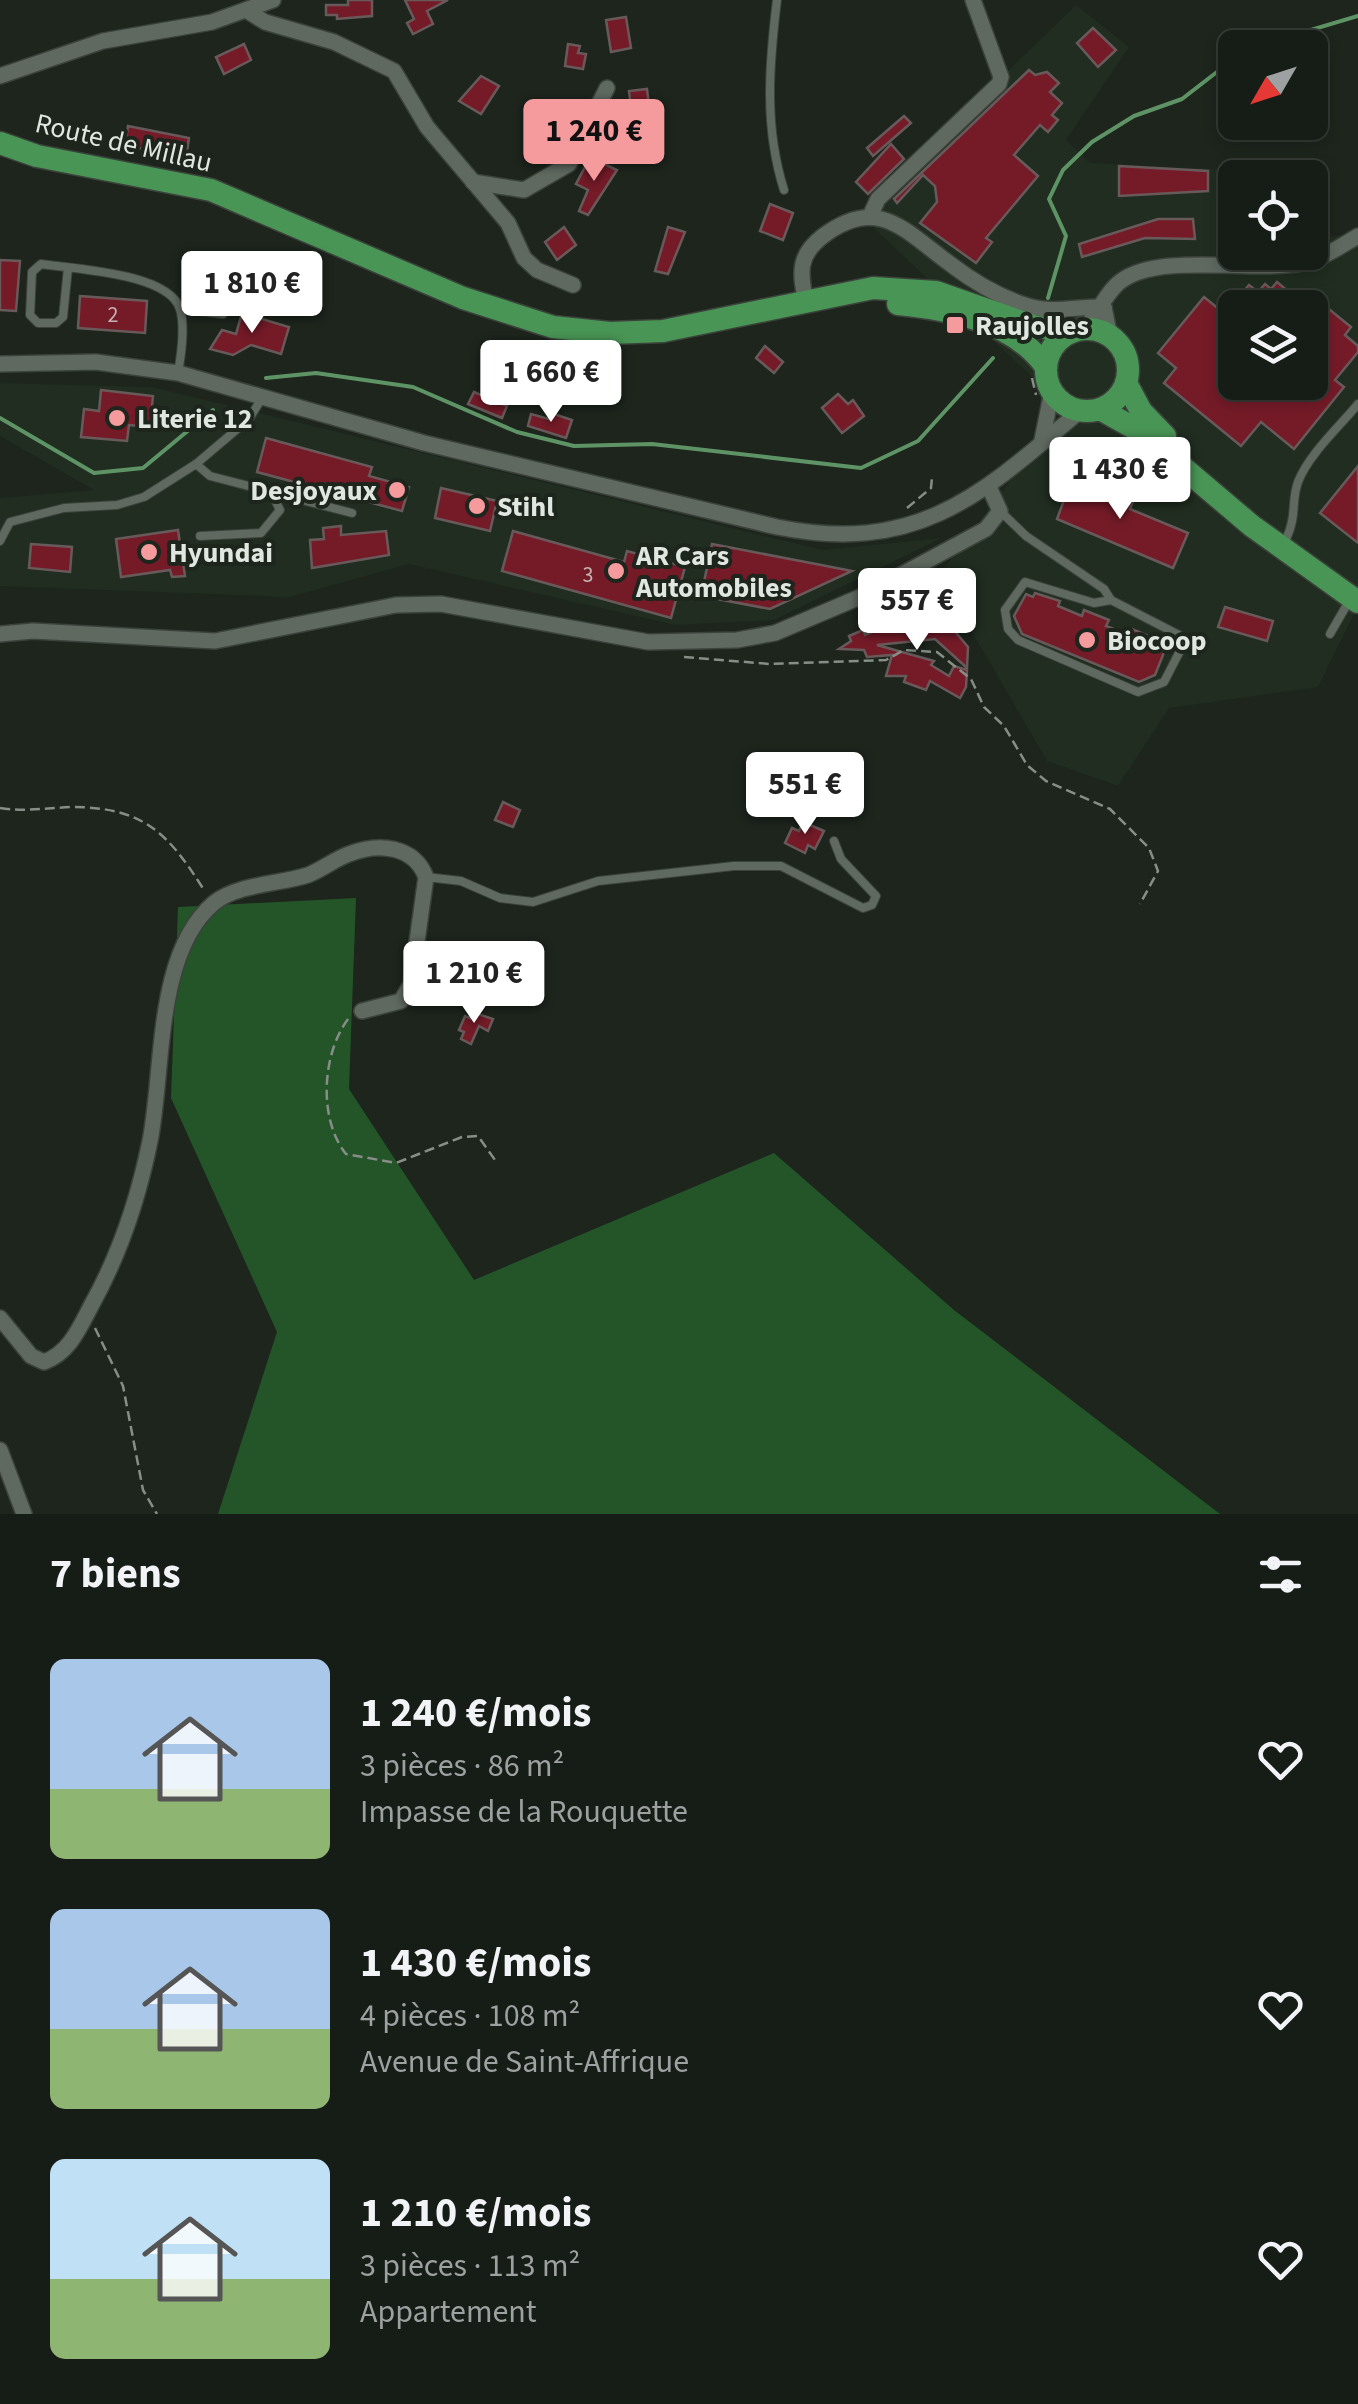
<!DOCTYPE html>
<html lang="fr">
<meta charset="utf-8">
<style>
body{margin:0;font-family:"Source Sans 3",sans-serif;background:#232923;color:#f1f3f6;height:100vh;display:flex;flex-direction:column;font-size:38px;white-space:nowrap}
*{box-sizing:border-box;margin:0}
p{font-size:32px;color:#9ea1a1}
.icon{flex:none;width:55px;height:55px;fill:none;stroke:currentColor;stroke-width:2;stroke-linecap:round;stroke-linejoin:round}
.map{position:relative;height:1514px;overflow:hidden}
.side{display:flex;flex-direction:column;background:#161c16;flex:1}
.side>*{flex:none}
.needle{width:65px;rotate:231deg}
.tools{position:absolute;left:1218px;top:30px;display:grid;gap:20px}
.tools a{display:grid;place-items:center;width:110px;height:110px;border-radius:15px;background:#161c16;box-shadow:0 5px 15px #0003,0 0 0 2px #353a35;font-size:50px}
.price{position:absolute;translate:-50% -85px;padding:0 22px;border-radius:10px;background:#fff;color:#222;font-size:32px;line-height:65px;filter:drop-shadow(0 2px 5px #0008)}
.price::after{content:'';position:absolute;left:50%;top:60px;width:30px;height:22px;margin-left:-15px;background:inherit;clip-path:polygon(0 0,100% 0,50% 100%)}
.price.current{background:#f59b9d;color:#111}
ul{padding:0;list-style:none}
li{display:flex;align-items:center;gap:30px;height:250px;padding:0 50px}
li span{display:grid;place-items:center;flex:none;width:280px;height:200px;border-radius:15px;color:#555}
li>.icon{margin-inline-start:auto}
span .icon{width:120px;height:120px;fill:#fffc;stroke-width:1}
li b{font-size:42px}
h2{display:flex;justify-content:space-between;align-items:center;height:120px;padding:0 50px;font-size:42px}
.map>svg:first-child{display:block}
.built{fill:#202d20;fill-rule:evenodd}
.green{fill:#245529}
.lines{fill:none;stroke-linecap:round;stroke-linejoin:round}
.stream{stroke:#5e9465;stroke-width:4}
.building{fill:#751b28;stroke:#685a5a;stroke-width:2.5;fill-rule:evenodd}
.lane-casing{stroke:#3b423b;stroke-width:10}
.street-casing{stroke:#3b423b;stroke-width:18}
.primary-casing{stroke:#3b423b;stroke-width:25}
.path{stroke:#878e87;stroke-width:2.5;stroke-dasharray:10 5;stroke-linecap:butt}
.lane{stroke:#5f6960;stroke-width:8}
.street{stroke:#5f6960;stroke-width:15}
.primary{stroke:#499555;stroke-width:22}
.poi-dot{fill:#f59b9d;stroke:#1d251d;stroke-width:4}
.labels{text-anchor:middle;stroke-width:8;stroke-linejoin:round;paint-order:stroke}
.number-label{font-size:22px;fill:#c5b3b2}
.street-label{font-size:28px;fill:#e0e6e0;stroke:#1d251d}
.poi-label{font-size:28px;font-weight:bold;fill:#e0e6e0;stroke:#1d251d;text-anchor:start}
</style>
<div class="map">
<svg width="1358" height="1514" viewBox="0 0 1358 1514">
<rect width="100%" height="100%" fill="#1d251d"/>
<g class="built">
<path d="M1076,5L1129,47L1066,140L1090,163L1218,169L1219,246L1235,245V252H1310V238L1358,234V606L1318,687L1169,708L1118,786L1047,761L939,575L1065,408L860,215ZM1235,308H1310V382H1235Z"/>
<path d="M0,383L152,387L823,550L942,538L774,620L675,625L409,564L290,597L0,586V498L94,490L0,436Z"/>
</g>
<path class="green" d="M356,898L349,1089L474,1280L774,1153L954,1310L1220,1514H218L277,1332L171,1098L178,907Z"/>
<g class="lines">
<g class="stream">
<path d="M1250,48L1358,16"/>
<path d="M1048,298L1066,236L1049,199L1063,170L1092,142L1134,116L1182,99L1235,58"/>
<path d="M266,378L316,373L413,387L517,432L574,446L652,444L861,468L918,441L993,358"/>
<path d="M0,418L94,473L143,468L213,410"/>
</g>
</g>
<g class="building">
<path d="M348,0H372V16L337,19V15H326V5H348Z"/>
<path d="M405,0H448L427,11L433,24L413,34L407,23L414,19Z"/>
<path d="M626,17L631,48L611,52L606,20Z"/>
<path d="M1093,28L1116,50L1098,67L1077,43Z"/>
<path d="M244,44L251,60L224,74L216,57Z"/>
<path d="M568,44L580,46L578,53L586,54L583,69L565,66Z"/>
<path d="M1029,70L1035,75L1047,72L1059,83L1050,92L1062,103L1052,115L1058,120L1048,132L1040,125L1014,155L1038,176L986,238L992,242L976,263L920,223L937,202L935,186L923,175L897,203L894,199Z"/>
<path d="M481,76L499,86L481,114L459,101Z"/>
<path d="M647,89L650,114L632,116L629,91Z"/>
<path d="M904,116L911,123L873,156L867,148Z"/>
<path d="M128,126L189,138L186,158L125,145Z"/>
<path d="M891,144L904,159L868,194L856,182Z"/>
<path d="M600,162L617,170L588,215L579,211L588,190L576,184L586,165L596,169Z"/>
<path d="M1119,166L1208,171V191L1119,196Z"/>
<path d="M770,204L793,213L783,240L760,231Z"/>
<path d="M1158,219H1193L1195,239L1145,238L1082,257L1079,244Z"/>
<path d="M564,227L576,245L557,260L545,242Z"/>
<path d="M668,227L685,232L668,274L655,271Z"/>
<path d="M0,260L20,261L16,311L0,310Z"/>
<path d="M1277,282L1300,301L1308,292L1351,327L1345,335L1358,346V352L1335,380L1344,387L1294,449L1261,422L1241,446L1164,383L1176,368L1158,353L1204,297L1225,314L1249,285L1258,292L1265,284L1271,289ZM1235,308H1310V382H1235Z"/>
<path d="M80,296L147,301L145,333L78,328Z"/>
<path d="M242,313L289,327L281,354L251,345L233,355L210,349L222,330L236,334Z"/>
<path d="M765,346L783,362L774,373L756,358Z"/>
<path d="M101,390L153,396L150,427L129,425L127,441L81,437L84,409L99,411Z"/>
<path d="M474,392L507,406L502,418L468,404Z"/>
<path d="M838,394L848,404L853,400L864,416L842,433L822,408Z"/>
<path d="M551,413L572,420L566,438L528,426L531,414L549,419Z"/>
<path d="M266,438L372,467L369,476L409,487L402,511L257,472Z"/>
<path d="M1358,466V543L1320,513Z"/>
<path d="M1084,479L1135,496L1130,509L1188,533L1173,568L1057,519L1070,484Z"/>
<path d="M441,488L497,501L490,531L435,518Z"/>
<path d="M341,526V535L386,531L389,555L312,568L310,540L324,539L323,528Z"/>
<path d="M178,530L185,576L172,577L170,570L121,577L116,539Z"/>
<path d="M513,531L624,562L627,551L685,567L671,618L502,571Z"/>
<path d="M31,544L72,547L70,572L29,568Z"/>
<path d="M712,544L816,564L852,571L770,609L701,596Z"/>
<path d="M1035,593L1060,601L1058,606L1082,616L1084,610L1109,620L1106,626L1129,635L1132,629L1156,639L1154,645L1165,650L1155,675L1139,682L1022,634L1014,616L1026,594L1033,597Z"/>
<path d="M1225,607L1273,621L1267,641L1218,627Z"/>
<path d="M935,618L947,622L968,647L967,668L935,639L877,645L934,661L931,665L949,676L954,666L967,670L966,687L960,698L930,681L926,690L904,682L906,676H886L892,655L867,657L864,650L839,649L851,641L849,636L863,630L865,635L900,621Z"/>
<path d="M503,802L520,810L513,827L495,820Z"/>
<path d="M803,822L824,831L815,849L808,845L805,853L785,843L792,828L799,831Z"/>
<path d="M472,1012L493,1019L488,1031L479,1026L471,1044L461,1039L464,1032L459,1030L465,1016L470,1018Z"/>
</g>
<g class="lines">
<g class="lane-casing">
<g id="lane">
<path d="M777,0C769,65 764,127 784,190"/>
<path d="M68,268L63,317L56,323H38L30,315L32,272L41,264C74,269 169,273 180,309C185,325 181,356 178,373"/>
<path d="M181,309L223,314"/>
<path d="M196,464L210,476L352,513"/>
<path d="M1000,511L1026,536L1104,589L1111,600L1179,635L1181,649L1164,682L1138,692L1018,640L1008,629L1005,610L1025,582L1094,603L1111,600"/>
<path d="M200,536L261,533L280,510L271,492"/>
<path d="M1287,537C1297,515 1291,501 1298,482C1309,454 1339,427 1358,404"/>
<path d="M0,541L10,522L64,508L117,505L144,497L196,464L249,419L262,398"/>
<path d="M1330,634L1349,601"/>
<path d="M426,877L461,881L500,898L533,902L598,881L734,866H781L863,908L872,905L876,896L841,859L834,841"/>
</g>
</g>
<g class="street-casing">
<g id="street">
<path d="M246,10L265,22L334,42L394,71L427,127L508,223L524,258L537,270L573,285"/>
<path d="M0,76L103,41L212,22L273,0"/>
<path d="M473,182L524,190L569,164L607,88"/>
<path d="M870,216L878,199L999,84L1001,77L973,0"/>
<path d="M806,303C800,273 797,256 823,236C878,195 904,230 949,263C971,280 996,295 1022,304C1052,315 1075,306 1104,307"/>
<path d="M1104,307L1110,337"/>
<path d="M1084,329C1097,315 1106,292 1121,281C1160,252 1253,273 1303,263C1322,259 1341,246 1358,236"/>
<path d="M0,364L96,362L178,373L424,443L777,527C918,555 981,495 1080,411"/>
<path d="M1042,440L1052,391"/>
<path d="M0,634L33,631L215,641L396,605L441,604L648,642L737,640L775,633L860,597L986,529L1000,511L989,487"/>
<path d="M0,1318L31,1356L44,1362C69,1353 79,1329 91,1306C120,1254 138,1200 150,1141C164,1071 155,952 214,903C237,884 280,884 308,875C323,869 335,859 349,854C379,842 414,846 426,877L411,984L401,1001L362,1011"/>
<path d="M0,1450L24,1514"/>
</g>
</g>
<g class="primary-casing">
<g id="primary">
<path d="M0,143L37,156L211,190L463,298L553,327L610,333L663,331L873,288L936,292L1033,326L1072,332"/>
<path d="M898,304C950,309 1015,322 1046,367"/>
<circle cx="1087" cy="370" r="41"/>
<path d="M1126,383L1141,411L1165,436"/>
<path d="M1100,409L1141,432L1252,526L1358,602"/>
</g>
</g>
<g class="path">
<path d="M1032,378L1036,395"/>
<path d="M907,508L931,488L932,477"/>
<path d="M684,657L770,664L886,660L904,650L937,652L971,679L984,707L1004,726L1027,765L1046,781L1110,809L1149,848L1158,871L1140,904"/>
<path d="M0,808C25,812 46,808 71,807C144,807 168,833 204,890"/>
<path d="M348,1019C322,1054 318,1119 346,1154L396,1163L462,1137L478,1136L495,1160"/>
<path d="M95,1328L123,1386L143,1490L157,1514"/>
</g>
<use href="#lane" class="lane"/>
<use href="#street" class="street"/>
<use href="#primary" class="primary"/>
</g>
<g class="poi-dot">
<rect x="945" y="315" width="20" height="20" rx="5"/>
<circle cx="117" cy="418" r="10"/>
<circle cx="397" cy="490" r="10"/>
<circle cx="477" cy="506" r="10"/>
<circle cx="149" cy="552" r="10"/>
<circle cx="616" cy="571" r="10"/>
<circle cx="1087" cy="640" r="10"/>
</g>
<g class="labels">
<g class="number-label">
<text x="113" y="322">2</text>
<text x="588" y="582">3</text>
</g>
<g class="street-label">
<text transform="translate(124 142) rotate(13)" y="10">Route de Millau</text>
</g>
<g class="poi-label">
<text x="975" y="335">Raujolles</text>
<text x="137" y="428">Literie 12</text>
<text x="377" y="500" text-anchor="end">Desjoyaux</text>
<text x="497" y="516">Stihl</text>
<text x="169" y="562">Hyundai</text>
<text x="636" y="565">AR Cars<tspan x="636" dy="32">Automobiles</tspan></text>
<text x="1107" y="650">Biocoop</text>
</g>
</g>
</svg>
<div class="tools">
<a><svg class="needle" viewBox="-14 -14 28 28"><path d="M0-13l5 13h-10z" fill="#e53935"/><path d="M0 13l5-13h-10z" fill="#9ea1a1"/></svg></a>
<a><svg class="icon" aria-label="locate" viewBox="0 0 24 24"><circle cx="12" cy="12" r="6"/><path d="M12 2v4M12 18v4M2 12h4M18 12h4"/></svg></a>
<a><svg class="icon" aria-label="layers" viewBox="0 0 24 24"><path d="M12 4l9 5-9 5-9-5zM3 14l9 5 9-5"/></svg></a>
</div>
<b class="price current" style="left:594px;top:184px">1 240 €</b>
<b class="price" style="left:252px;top:336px">1 810 €</b>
<b class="price" style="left:551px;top:425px">1 660 €</b>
<b class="price" style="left:1120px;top:522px">1 430 €</b>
<b class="price" style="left:917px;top:653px">557 €</b>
<b class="price" style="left:805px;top:837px">551 €</b>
<b class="price" style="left:474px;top:1026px">1 210 €</b>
</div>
<section class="side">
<h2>7 biens<svg class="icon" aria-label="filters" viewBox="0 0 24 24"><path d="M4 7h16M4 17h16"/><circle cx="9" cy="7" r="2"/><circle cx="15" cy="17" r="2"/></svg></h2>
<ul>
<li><span style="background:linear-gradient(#a9c7e8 65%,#8fb573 0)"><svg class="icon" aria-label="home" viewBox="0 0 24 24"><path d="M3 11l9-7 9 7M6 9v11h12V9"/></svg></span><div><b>1 240 €/mois</b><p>3 pièces · 86 m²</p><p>Impasse de la Rouquette</p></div><svg class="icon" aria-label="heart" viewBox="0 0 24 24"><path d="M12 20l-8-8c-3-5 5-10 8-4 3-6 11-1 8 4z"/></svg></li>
<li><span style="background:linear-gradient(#a9c7e8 60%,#8fb573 0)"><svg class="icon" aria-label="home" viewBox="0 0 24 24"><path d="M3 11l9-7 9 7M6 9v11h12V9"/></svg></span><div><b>1 430 €/mois</b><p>4 pièces · 108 m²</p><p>Avenue de Saint-Affrique</p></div><svg class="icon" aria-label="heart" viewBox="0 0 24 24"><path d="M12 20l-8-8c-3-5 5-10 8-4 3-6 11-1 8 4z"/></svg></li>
<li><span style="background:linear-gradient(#bfe0f5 60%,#8fb573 0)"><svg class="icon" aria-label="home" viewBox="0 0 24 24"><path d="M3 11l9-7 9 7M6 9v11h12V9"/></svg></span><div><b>1 210 €/mois</b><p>3 pièces · 113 m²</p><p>Appartement</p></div><svg class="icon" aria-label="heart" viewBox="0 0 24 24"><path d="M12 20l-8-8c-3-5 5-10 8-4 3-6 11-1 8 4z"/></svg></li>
</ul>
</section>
